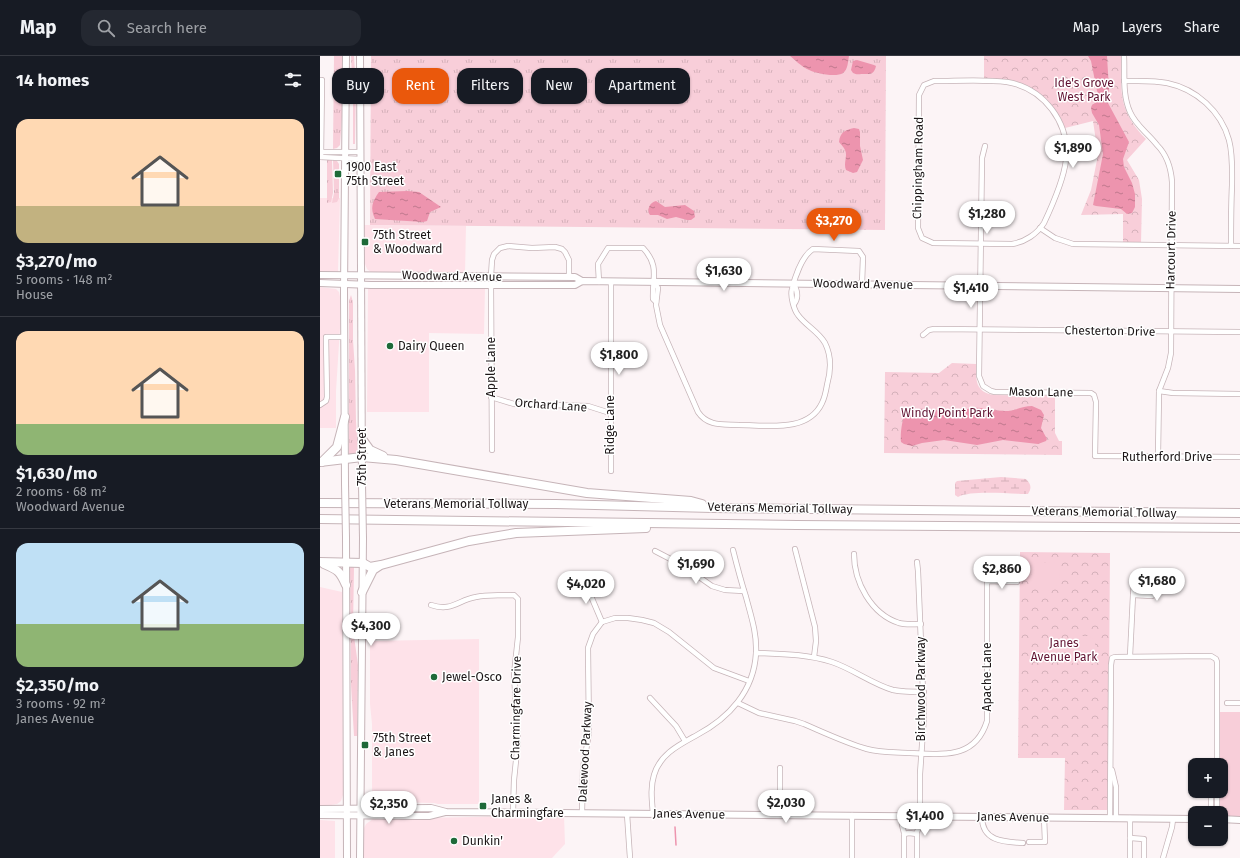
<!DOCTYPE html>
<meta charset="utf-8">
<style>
body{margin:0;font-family:"Fira Sans",sans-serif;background:#242831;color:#f1f3f6;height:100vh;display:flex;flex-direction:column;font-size:15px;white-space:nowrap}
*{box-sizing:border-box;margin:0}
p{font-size:13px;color:#9ea1a6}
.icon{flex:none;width:22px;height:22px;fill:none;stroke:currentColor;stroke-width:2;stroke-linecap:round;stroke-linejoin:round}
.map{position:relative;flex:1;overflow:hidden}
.side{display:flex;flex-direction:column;background:#171b24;width:320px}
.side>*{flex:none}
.top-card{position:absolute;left:12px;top:12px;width:380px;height:36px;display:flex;gap:8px}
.controls{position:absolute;left:868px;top:702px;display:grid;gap:8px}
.controls a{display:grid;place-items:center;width:40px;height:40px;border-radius:8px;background:#171b24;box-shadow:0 1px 3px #0004;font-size:20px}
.price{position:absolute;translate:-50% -34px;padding:0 9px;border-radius:14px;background:#fff;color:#222;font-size:13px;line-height:26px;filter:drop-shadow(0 1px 2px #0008)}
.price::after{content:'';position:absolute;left:50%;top:24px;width:12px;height:9px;margin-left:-6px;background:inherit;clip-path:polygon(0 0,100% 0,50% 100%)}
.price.current{background:#ea580c;color:#fff}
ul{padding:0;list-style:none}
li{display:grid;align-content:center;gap:8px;height:212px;padding:0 16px}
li+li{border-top:1px solid #363941}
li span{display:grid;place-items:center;height:124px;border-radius:12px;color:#555}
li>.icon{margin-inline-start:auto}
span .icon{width:72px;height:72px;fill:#fffc;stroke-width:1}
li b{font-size:17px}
h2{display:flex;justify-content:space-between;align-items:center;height:48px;padding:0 16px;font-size:17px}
.chip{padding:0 14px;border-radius:12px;background:#171b24;box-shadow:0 1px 3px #0004;font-size:14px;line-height:36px}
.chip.current{background:#ea580c;color:#fff}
header{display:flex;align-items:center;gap:24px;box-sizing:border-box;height:56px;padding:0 20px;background:#171b24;border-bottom:1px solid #363941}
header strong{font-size:19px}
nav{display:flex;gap:22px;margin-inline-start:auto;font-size:14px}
.search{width:280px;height:36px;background:#242831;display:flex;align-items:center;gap:10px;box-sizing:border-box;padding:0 14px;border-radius:12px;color:#9ea1a6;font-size:15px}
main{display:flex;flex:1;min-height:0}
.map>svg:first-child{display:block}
.built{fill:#fee2e9}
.grass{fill:url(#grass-tufts)}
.wetland{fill:url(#wetland-marsh)}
.park{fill:url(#park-crowns)}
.garden{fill:#f8ced9}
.water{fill:url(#water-ripples)}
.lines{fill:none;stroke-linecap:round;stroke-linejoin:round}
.stream{stroke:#ed94ae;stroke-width:1.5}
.street-casing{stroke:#c6b4b8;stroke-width:6}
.secondary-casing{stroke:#c6b4b8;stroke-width:8}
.highway-casing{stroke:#c6b4b8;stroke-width:10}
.street{stroke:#fff;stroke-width:4.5}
.secondary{stroke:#fff;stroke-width:6}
.highway{stroke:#fff;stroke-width:8}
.secondary-bridge-casing{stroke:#c6b4b8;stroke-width:8;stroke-linecap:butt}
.secondary-bridge{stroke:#fff;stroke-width:6}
.poi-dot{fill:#1e6a39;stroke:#fff;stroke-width:1.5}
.labels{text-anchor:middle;stroke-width:3;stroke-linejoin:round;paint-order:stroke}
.park-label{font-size:12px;fill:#611332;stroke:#fff}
.poi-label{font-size:12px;fill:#1c1617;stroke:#fff;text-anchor:start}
.street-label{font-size:12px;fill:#1c1617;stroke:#fff}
</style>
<header>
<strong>Map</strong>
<div class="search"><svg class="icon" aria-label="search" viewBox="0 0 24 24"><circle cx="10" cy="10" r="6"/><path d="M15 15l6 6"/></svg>Search here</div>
<nav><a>Map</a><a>Layers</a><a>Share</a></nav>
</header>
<main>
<section class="side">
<h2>14 homes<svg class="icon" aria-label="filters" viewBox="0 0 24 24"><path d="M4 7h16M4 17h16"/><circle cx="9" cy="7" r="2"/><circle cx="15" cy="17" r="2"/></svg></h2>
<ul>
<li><span style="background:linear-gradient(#ffd9b3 70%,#c2b280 0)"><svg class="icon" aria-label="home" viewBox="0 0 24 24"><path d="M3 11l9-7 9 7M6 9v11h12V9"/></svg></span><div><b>$3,270/mo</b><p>5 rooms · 148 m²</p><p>House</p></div></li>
<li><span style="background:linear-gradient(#ffd9b3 75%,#8fb573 0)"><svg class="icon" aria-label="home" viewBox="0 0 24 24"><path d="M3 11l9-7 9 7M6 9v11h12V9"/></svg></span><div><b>$1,630/mo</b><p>2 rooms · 68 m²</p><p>Woodward Avenue</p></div></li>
<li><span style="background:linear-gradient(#bfe0f5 65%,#8fb573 0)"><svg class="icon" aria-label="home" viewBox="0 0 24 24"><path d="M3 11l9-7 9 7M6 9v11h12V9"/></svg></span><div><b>$2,350/mo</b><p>3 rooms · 92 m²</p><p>Janes Avenue</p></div></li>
</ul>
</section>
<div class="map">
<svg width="920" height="802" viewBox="0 0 920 802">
<defs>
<pattern id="grass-tufts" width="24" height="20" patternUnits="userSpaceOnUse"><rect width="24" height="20" fill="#f8ced9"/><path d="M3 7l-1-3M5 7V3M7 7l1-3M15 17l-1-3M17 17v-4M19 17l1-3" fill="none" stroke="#d4b0ba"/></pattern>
<pattern id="wetland-marsh" width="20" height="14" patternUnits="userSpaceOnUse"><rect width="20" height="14" fill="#f8ced9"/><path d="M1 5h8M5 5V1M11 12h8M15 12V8" fill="none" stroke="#d4b0ba"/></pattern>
<pattern id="park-crowns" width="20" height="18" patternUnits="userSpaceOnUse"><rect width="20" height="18" fill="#f8ced9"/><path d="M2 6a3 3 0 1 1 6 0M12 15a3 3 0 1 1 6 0" fill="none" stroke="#d4b0ba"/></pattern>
<pattern id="water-ripples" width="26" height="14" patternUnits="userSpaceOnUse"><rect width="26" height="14" fill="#ed94ae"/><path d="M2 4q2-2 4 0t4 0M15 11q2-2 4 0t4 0" fill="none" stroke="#bf788d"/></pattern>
</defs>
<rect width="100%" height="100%" fill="#fcf4f6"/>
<g class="built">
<path d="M0,142H20L18,217H0Z"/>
<path d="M44,169L146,170L145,218L52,217L47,213L45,208Z"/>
<path d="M0,231L16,233L19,236L20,241V272L16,335V372H0Z"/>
<path d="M165,232L164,278L109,277V356H47L48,233Z"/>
<path d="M0,531L22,536L23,739L21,745L17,748L11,749H0Z"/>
<path d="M159,583V748H118L114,747L69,746L52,744V668L50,648V585Z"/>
<path d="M244,759L245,788L232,802H44V772L46,768L53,763Z"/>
<path d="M0,764L15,765V802H0Z"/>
</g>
<g class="grass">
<path d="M14,0H22V61L20,89L17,92L13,93Z"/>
<path d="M31,0H34L36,31L35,88H33V48Z"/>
<path d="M51,0H566L565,174L50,169Z"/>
<path d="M7,104H12L13,137L11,146L7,147Z"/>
<path d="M13,104L17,105L19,108V142L17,146L12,147L14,137Z"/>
<path d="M31,239L33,246V284L35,314L36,365L38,397L29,399V245Z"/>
<path d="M30,510L34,511L33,573L38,609L37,680H34L31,629Z"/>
</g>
<path class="wetland" d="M681,421L706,423C711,428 712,432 708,438H705C689,438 651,434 638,441L635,439V427L637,425Z"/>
<g class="park">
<path d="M664,0H801C801,36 798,55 826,83L807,104L819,124L822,143L821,187L803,186V158L761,159L771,134L778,99L773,65L745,72C729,33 704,24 664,23Z"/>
<path d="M632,307L656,308C656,324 655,336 674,339L735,340V377L739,385H742V399L564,397L565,316L619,317Z"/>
<path d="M700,496L790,497L788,754H744L745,702H698Z"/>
</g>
<g class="garden">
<path d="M735,506C749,526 729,545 711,528L712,507Z"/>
<path d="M760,580H768L775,583V608L748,607C746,595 750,588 760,580Z"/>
<path d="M900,656H920V761L902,760L901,757L899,756V735H901V709H899Z"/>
</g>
<g class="water">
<path d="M470,0H529C528,5 528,14 523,17C516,22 494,17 487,13C481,10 475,4 470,0Z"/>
<path d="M768,0H787L789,33L788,37L784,42L779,39L777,35L771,5Z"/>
<path d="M537,4L554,9L556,10C554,19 550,18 543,18C538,18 537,19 533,17L531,14L533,5Z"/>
<path d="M780,44H785L788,47L809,86L803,103L804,111L812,127L815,138V151L812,157L807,158L801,153L776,150L773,149L783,98L779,69L772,57L771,52L772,49Z"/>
<path d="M534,72L539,73L540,76V90L543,104L537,116L533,117L526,114C523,107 528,100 525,94C524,91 521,89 519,86C520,76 525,74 534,72Z"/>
<path d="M87,135L99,136L121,151L110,156L107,165L103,166L55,163C50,152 52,146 59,136Z"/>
<path d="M336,145L345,151L365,149L374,155L375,161L371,164H367L356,161L347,163L338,159H330C326,154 330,146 336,145Z"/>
<path d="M712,350L721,354L724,359L721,372L727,383L726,385L718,388L683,384L657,389L624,384L602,387L592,390L584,388L581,386C580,379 582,360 587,356C597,349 618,355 630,356C638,357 646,352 654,352C664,351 674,355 685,355C694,355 703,350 712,350Z"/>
</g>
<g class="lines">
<path class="stream" d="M355,771L356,789"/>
<g class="street-casing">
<g id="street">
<path d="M804,0C805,18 802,38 810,56C816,70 828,77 837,89C847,99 851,112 852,126L851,297L848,312L839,335L838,400"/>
<path d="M0,24H2L1,101"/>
<path d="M614,25C637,25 665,23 687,26C724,32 750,67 746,104C744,121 732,150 724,167C717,178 705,186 692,188L613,187L602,182L598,172L599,39L604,29Z"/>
<path d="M804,25C818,25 833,24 847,27C876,33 901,55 909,84C913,99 912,114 912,129C911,150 911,170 911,190"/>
<path d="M665,90L662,102L659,320L663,330L671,335L675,336L771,337L774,339L776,346L775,400L920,401"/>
<path d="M0,96H40"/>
<path d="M0,101L40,103"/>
<path d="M720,172L735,182L753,188L920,190"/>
<path d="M171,220L172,204L174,198L180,192L188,190L212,192L235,191L242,193L245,196L249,204V221"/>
<path d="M279,226L278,208L288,192H323C340,210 332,222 333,243L336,246"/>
<path d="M291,226V415"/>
<path d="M334,226L338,232L336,249L340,269L378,356C388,371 404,368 419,369C447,369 488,377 502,347C505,341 506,335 507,329C511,315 512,301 505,287C498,275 486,270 478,259C474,254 470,240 472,233C475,221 482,200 493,193L539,195L543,201L542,228"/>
<path d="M171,229L172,394"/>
<path d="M474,248C479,242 477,234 474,228"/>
<path d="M603,279L609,274L614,273L920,276"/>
<path d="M839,335L853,337L920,338"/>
<path d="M171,341L194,348L268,350L290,357"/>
<path d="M0,349L6,345L7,341L6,281H24"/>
<path d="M475,493L495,571L496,585L494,601"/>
<path d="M335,495L362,509L392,530L405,534L424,535"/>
<path d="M534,498C534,526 551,558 579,567C586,569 593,568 601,568"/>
<path d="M597,506L598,515L604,660L600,718V768L597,776V802"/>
<path d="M265,526L282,566"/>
<path d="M814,526L832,527V540L813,539Z"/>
<path d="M111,549C132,556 138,544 156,541C169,538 182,540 194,539L198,543V581L194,618L198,685L194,724L193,756"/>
<path d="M436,597C461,598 487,598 512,606C533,613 552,628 573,634C583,636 593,636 604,636"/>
<path d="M810,600L813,539"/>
<path d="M330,642L356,670L365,685"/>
<path d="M418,647L439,657L475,665L484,668C505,677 526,687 547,693C561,697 576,696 590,697C622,698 655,704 667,665V525L697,526"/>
<path d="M907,647H920"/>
<path d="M792,714L796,731V762"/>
<path d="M897,735V757"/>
<path d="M262,757L263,712L269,677L268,592L273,578L282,566L295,562H308L322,564L334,567L349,576L394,612L429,625"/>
<path d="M891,757V735"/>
<path d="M307,758L310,802"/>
<path d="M333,758C332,745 330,732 334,719C340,698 359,689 377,679C409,662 434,635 436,597C437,577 431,560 426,541C421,525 417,510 413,494"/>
<path d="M460,759V712"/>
<path d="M532,759V802"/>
<path d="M581,760L582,769L584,777V802"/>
<path d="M662,761C662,785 683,786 703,787"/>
<path d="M790,762L791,609L792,602L795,601L891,600L896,603L897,606V709"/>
<path d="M810,762V802"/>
<path d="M584,778L589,777L597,778"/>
<path d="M810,782L824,783V802"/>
<path d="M709,786H725L724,761"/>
<path d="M843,802L852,771L853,763"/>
</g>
</g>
<g class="secondary-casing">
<g id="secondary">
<path d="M40,0L42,428"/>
<path d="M0,219L255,221L262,225"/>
<path d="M0,227L51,229H255L262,225L920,233"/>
<path d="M25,428L24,235L26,0"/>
<path d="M26,481L27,802"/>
<path d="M0,753L111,752L126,756L875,763"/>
<path d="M0,759L98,760H109L125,756"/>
<path d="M901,763L920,764"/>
<path d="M40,802L43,482"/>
</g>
</g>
<g class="highway-casing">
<g id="highway">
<path d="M42,383L50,394L63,400"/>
<path d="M0,406L42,401L76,404L267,437L371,445L382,448"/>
<path d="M2,406L17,391L25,361"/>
<path d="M0,447L236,448L392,452L920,457"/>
<path d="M0,463L477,469L920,472"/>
<path d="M0,506L43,507L50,511L61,509L149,485L196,477L326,472"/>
<path d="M4,508C18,514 20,515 26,529"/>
<path d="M42,536L53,514L59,510"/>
</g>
</g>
<use href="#street" class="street"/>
<use href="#secondary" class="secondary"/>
<use href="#highway" class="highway"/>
<g class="secondary-bridge-casing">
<g id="secondary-bridge">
<path d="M25,428L26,481"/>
<path d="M42,428L43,482"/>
</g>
</g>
<use href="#secondary-bridge" class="secondary-bridge"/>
</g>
<g class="poi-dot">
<rect x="14" y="114" width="8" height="8" rx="2"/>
<rect x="41" y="182" width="8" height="8" rx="2"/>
<circle cx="70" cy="290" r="4"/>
<circle cx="114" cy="621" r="4"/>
<rect x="41" y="685" width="8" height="8" rx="2"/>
<rect x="159" y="746" width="8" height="8" rx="2"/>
<circle cx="134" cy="785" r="4"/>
</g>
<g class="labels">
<g class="park-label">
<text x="764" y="31">Ide's Grove<tspan x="764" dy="14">West Park</tspan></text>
<text x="627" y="361">Windy Point Park</text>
<text x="744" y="591">Janes<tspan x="744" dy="14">Avenue Park</tspan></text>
</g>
<g class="poi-label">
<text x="26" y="115">1900 East<tspan x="26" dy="14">75th Street</tspan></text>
<text x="53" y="183">75th Street<tspan x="53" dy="14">&amp; Woodward</tspan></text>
<text x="78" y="294">Dairy Queen</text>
<text x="122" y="625">Jewel-Osco</text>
<text x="53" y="686">75th Street<tspan x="53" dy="14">&amp; Janes</tspan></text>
<text x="171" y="747">Janes &amp;<tspan x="171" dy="14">Charmingfare</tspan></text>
<text x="142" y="789">Dunkin'</text>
</g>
<g class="street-label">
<text transform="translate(598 112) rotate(-89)" y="4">Chippingham Road</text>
<text transform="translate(851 194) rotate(-89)" y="4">Harcourt Drive</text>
<text transform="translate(132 220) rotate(1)" y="4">Woodward Avenue</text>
<text transform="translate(543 228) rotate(1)" y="4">Woodward Avenue</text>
<text transform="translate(790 275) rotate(1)" y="4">Chesterton Drive</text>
<text transform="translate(171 311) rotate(-90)" y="4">Apple Lane</text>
<text transform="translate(721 336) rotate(1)" y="4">Mason Lane</text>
<text transform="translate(231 349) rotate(4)" y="4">Orchard Lane</text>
<text transform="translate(290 369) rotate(-90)" y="4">Ridge Lane</text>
<text transform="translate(42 401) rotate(-90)" y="4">75th Street</text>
<text x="847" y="405">Rutherford Drive</text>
<text x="136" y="452">Veterans Memorial Tollway</text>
<text transform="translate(460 452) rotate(1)" y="4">Veterans Memorial Tollway</text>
<text transform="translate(784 456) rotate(1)" y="4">Veterans Memorial Tollway</text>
<text transform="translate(667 621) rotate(-90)" y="4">Apache Lane</text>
<text transform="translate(601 633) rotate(-90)" y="4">Birchwood Parkway</text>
<text transform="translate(196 652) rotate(-89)" y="4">Charmingfare Drive</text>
<text transform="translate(265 696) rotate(-87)" y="4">Dalewood Parkway</text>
<text transform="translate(369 758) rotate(1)" y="4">Janes Avenue</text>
<text transform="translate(693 761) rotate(1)" y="4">Janes Avenue</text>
</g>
</g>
</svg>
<div class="controls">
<a>+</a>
<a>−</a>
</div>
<b class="price" style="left:753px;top:113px">$1,890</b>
<b class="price" style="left:667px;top:179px">$1,280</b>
<b class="price current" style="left:514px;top:186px">$3,270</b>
<b class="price" style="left:404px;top:236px">$1,630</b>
<b class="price" style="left:651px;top:253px">$1,410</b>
<b class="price" style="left:299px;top:320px">$1,800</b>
<b class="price" style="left:376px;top:529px">$1,690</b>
<b class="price" style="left:682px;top:534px">$2,860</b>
<b class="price" style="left:837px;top:546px">$1,680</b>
<b class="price" style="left:266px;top:549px">$4,020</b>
<b class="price" style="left:51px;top:591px">$4,300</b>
<b class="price" style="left:466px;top:768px">$2,030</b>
<b class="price" style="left:69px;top:769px">$2,350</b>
<b class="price" style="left:605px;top:781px">$1,400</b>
<div class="top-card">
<a class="chip">Buy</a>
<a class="chip current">Rent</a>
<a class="chip">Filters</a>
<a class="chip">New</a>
<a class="chip">Apartment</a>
</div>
</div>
</main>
